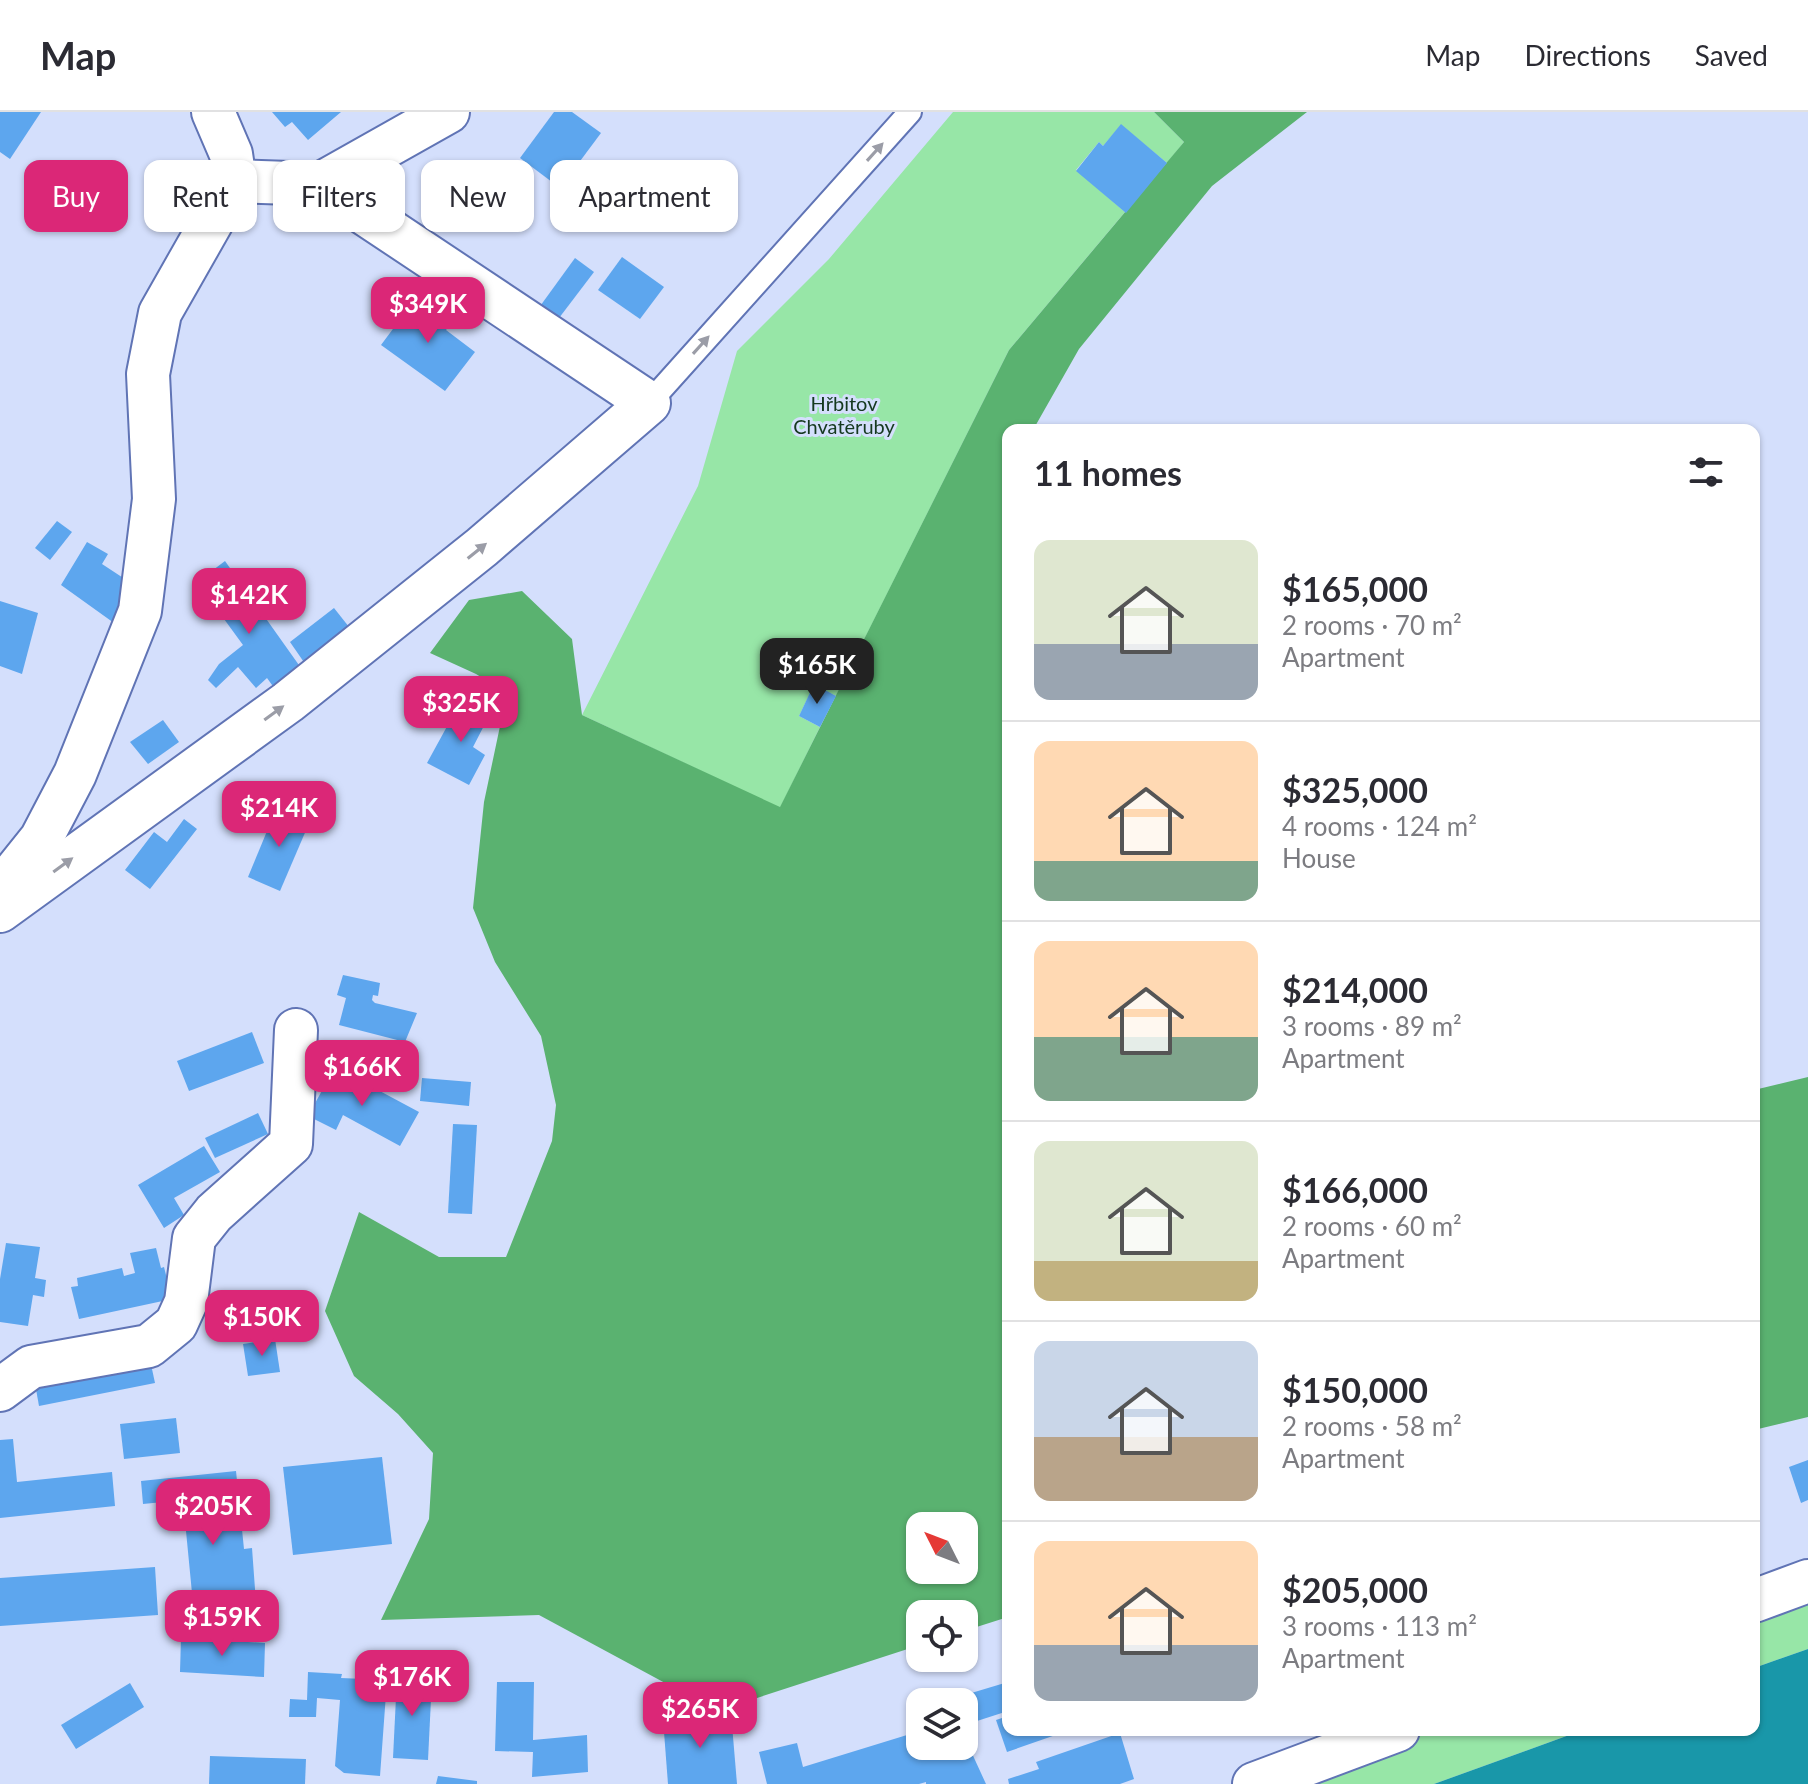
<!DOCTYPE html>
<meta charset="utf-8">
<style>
body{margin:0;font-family:Lato,sans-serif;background:#f2f2f3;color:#2b2b33;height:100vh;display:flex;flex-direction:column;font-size:30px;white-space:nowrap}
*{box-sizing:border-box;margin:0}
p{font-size:26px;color:#7c7c81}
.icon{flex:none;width:44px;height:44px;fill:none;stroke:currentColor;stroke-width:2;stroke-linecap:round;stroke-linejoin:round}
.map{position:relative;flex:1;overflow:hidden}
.details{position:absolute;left:1002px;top:312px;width:758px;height:1312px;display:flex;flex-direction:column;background:#fff;border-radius:16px;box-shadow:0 2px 6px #0004}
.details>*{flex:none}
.guide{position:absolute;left:24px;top:48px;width:760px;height:72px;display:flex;gap:16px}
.needle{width:52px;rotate:312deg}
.tools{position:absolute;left:906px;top:1400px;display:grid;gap:16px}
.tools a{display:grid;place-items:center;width:72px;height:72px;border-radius:16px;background:#fff;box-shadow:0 2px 6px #0004;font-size:40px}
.price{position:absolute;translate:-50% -68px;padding:0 18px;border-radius:16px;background:#db2777;color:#fff;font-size:26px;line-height:52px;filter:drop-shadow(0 2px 4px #0008)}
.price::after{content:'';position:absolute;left:50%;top:48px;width:24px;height:18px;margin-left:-12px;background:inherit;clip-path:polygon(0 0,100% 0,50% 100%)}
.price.on{background:#222;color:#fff}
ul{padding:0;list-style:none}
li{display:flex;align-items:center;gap:24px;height:200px;padding:0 32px}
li+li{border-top:2px solid #e1e1e2}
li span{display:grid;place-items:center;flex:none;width:224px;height:160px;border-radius:16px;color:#555}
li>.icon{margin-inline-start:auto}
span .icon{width:96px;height:96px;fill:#fffc;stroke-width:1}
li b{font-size:34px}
h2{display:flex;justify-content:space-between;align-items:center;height:96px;padding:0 32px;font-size:34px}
.tag{padding:0 28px;border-radius:16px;background:#fff;box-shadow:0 2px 6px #0004;font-size:28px;line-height:72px}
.tag.on{background:#db2777;color:#fff}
header{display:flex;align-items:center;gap:48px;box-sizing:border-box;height:112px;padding:0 40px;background:#fff;border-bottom:2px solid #e1e1e2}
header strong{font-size:38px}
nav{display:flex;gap:44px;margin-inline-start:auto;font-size:28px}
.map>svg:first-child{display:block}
.green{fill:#97e6a7}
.forest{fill:#5ab270;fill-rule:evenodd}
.water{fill:#1997a9}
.building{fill:#5da6ee}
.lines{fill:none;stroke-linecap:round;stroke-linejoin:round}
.lane-casing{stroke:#6074b5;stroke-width:26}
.street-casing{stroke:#6074b5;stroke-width:46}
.lane{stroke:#fff;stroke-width:22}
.street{stroke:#fff;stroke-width:42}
.oneway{fill:#9b9da7}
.labels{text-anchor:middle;stroke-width:6;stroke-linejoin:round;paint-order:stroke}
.park-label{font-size:20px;fill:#15391f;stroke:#d4dffc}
</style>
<header>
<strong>Map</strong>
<nav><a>Map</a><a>Directions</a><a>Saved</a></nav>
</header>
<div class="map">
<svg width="1808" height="1672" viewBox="0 0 1808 1672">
<rect width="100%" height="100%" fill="#d4dffc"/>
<g class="green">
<path d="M953,0H1154L1184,30L1167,51L1121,13L1103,34L1099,30L1076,58L1125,100L1009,238L836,584L814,573L799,604L820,615L780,696L582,603L698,374L737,239L829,147Z"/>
<path d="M1808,1469V1537L1754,1556V1489Z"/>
<path d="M1398,1618H1583L1434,1672H1254Z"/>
</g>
<g class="forest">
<path d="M1154,0H1307L1212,74L1079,237L1033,318H1008V1505L964,1519V1502H920V1533L717,1599L539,1503L381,1508L429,1407L433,1341L398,1302L354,1264L325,1199L359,1100L439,1145H506L552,1029L556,993L541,924L495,850L473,796L484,690L507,581L476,562L430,541L469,488L522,479L572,527L582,603L780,695L1009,238L1184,30ZM920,1414H964V1458H920Z"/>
<path d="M1808,965V1305L1754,1318V978Z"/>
</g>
<path class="water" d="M1808,1537V1672H1434L1583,1618H1754V1556Z"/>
<g class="building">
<path d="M0,0H41L10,47L0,40Z"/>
<path d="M272,0H341L308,28L292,10L285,15Z"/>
<path d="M554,0H572L601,21L560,76L520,46Z"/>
<path d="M1121,12L1167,51L1126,101L1076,59L1099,30L1103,34Z"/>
<path d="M622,145L664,175L640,207L598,178Z"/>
<path d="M575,146L594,160L556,210L538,197Z"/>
<path d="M416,186L451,212L446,218L475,240L445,279L381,233Z"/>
<path d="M57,409L72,420L50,448L35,436Z"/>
<path d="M87,430L108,442L102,452L137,475L114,511L61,473Z"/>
<path d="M225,449L306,563L280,584L267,566L256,576L238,555L216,576L208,568L219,552L243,533L197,470Z"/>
<path d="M0,489L38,501L22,562L0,554Z"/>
<path d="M334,496L353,520L308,556L290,530Z"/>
<path d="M814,572L836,584L820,615L799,604Z"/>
<path d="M462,587L490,602L473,635L485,643L469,673L427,651Z"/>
<path d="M163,608L179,630L148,652L130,630Z"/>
<path d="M277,695L310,709L280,779L248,765Z"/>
<path d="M184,707L197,717L150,777L125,758L154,720L167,730Z"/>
<path d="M343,863L380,871L378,884L373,883L372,888L375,891L417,901L405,930L339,913L346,886L337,883Z"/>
<path d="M252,920L264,951L189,979L177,949Z"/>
<path d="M335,955L419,1000L400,1034L343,1003L336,1018L308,1004Z"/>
<path d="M422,966L471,970L469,994L420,989Z"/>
<path d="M258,1001L268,1022L215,1046L205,1026Z"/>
<path d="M453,1012L477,1013L472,1102L448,1101Z"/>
<path d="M204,1034L220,1060L174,1086L184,1103L164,1116L138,1073Z"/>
<path d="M6,1131L40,1135L35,1166L46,1168L44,1185L33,1183L28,1214L0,1210V1167Z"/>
<path d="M156,1136L161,1156L164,1155L172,1187L79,1207L71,1175L78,1174L77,1166L122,1156L124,1164L135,1161L130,1141Z"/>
<path d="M275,1227L280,1260L248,1264L243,1232Z"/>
<path d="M149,1243L155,1271L39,1294L34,1266Z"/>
<path d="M176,1306L180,1341L124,1347L120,1312Z"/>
<path d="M13,1327L17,1370L112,1360L115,1394L0,1406V1328Z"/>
<path d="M382,1345L392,1432L293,1443L283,1355Z"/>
<path d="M1808,1348V1388L1801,1391L1789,1355Z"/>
<path d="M236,1359L244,1437L252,1436L258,1518L195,1512L183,1388L143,1392L141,1369Z"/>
<path d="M155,1455L158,1503L0,1514V1466Z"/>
<path d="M181,1526L265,1531L264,1565L180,1560Z"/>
<path d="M308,1560L342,1562L341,1566L387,1568L380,1664L344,1661L335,1654L340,1588L317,1586L316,1605H289L290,1587L307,1588Z"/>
<path d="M397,1565L432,1567L428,1648L393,1646Z"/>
<path d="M497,1570H534L533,1628L587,1623L588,1660L532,1665L533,1640L495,1639Z"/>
<path d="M1008,1570V1599L977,1609L968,1582Z"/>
<path d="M130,1571L144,1595L76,1637L61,1613Z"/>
<path d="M731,1601L737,1672H668L663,1607Z"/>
<path d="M1008,1604V1618H1070L1007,1640L996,1608Z"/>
<path d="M920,1619V1634H964V1624L986,1672H926V1670L919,1672H767L759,1640L797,1631L803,1655Z"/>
<path d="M1120,1621L1134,1667L1120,1672H1009L1008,1667L1039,1657L1036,1650Z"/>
<path d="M210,1644L306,1647L305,1672H209Z"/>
<path d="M438,1664L477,1669V1672H436Z"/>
</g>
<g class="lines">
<g class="lane-casing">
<path id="lane" d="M649,291L910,0"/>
</g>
<g class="street-casing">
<g id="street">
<path d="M235,69L320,72L448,0"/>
<path d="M0,778L41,727L75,662L140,499L154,387L148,262L160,201L235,69L231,42L213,0"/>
<path d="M0,799L288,590L482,435L649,291L320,72"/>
<path d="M0,1278L31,1255L149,1234L176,1212L186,1190L194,1126L214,1101L291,1032L296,918"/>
<path d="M1754,1489L1808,1469"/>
<path d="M1254,1672L1398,1618"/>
</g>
</g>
<use href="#lane" class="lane"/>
<use href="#street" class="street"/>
</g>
<defs><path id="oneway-solid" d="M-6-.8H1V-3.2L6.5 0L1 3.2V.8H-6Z" transform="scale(2)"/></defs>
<g class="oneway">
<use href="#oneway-solid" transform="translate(875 40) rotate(-48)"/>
<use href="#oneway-solid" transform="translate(701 233) rotate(-48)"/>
<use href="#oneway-solid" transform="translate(477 439) rotate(-39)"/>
<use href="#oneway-solid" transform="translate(274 601) rotate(-36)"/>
<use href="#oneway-solid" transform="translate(63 753) rotate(-36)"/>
</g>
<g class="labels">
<g class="park-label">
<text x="844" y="299">Hřbitov<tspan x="844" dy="23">Chvatěruby</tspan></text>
</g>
</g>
</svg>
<div class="tools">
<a><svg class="needle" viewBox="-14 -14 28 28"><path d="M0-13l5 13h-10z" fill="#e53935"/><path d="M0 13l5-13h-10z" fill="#7c7c81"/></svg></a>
<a><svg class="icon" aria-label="locate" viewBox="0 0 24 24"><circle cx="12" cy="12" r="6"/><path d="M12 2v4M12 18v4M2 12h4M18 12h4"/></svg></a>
<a><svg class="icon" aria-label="layers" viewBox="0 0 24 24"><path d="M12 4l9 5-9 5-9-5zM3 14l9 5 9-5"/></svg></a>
</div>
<b class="price" style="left:428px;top:233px">$349K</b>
<b class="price" style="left:249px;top:524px">$142K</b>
<b class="price on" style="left:817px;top:594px">$165K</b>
<b class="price" style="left:461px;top:632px">$325K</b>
<b class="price" style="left:279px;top:737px">$214K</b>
<b class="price" style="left:362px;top:996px">$166K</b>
<b class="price" style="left:262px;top:1246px">$150K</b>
<b class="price" style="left:213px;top:1435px">$205K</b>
<b class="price" style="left:222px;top:1546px">$159K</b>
<b class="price" style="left:412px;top:1606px">$176K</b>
<b class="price" style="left:700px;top:1638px">$265K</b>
<div class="guide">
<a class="tag on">Buy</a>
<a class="tag">Rent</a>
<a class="tag">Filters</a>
<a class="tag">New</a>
<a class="tag">Apartment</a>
</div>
<section class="details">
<h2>11 homes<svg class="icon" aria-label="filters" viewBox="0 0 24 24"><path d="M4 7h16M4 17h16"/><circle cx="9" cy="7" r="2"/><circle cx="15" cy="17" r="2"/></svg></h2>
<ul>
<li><span style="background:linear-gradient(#dfe7d0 65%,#9aa5b1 0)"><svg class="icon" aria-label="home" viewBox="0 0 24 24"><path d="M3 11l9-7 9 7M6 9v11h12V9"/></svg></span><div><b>$165,000</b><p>2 rooms · 70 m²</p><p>Apartment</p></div></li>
<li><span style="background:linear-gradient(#ffd9b3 75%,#7fa58c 0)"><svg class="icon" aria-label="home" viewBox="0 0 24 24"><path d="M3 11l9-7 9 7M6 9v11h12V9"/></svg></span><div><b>$325,000</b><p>4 rooms · 124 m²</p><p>House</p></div></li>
<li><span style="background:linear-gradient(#ffd9b3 60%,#7fa58c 0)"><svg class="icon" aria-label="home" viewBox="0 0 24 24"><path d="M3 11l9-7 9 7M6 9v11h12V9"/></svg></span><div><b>$214,000</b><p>3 rooms · 89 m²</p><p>Apartment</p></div></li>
<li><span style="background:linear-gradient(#dfe7d0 75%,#c2b280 0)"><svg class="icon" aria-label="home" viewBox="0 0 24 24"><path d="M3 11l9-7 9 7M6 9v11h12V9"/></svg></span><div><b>$166,000</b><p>2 rooms · 60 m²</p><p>Apartment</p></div></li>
<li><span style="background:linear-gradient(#c9d6e8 60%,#b9a48a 0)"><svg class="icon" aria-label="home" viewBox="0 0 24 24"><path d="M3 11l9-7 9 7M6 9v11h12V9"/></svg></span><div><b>$150,000</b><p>2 rooms · 58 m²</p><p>Apartment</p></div></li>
<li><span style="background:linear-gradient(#ffd9b3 65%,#9aa5b1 0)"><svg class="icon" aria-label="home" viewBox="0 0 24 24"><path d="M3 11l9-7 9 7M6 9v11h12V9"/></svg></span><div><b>$205,000</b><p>3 rooms · 113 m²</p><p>Apartment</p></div></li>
</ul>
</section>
</div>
